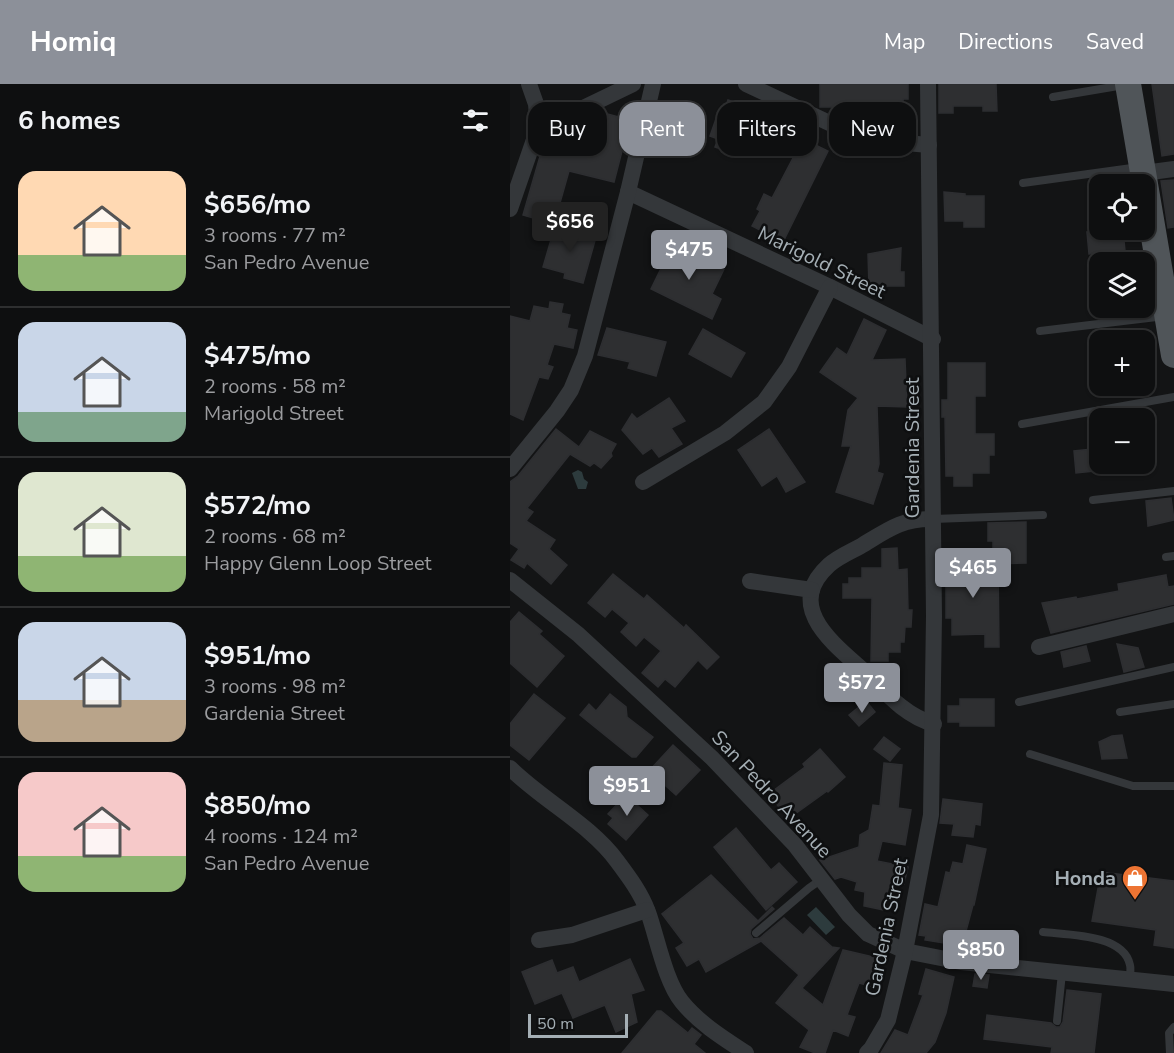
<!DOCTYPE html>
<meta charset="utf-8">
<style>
body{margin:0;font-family:"Nunito Sans",sans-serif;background:#1c1d1e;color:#f1f3f6;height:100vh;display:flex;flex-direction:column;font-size:22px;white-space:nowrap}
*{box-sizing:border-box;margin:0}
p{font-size:20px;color:#9b9c9f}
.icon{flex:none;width:33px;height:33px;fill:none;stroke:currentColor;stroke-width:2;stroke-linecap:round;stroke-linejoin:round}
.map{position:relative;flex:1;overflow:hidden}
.drawer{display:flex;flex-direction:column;background:#0e0f10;width:510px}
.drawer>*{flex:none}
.hud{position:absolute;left:18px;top:18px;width:555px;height:54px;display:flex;gap:12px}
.controls{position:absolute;left:579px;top:90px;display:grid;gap:12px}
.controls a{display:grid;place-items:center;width:66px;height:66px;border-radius:12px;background:#0e0f10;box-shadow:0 2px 4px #0004,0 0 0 2px #2e2f30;font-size:30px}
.scale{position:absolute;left:18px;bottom:15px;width:100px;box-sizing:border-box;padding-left:6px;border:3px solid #a5afb5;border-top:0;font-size:16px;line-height:21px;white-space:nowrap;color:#a5afb5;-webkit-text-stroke:4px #0e0f10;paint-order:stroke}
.price{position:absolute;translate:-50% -51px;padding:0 14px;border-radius:6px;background:#8c9099;color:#fff;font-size:20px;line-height:39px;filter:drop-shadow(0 2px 3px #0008)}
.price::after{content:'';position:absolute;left:50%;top:36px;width:18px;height:14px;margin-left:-9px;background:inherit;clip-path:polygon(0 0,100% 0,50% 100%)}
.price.on{background:#222;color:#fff}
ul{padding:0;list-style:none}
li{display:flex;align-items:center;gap:18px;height:150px;padding:0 18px}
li+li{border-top:2px solid #2e2f30}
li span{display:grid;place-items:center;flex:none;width:168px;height:120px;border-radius:18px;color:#555}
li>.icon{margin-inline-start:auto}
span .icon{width:72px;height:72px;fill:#fffc;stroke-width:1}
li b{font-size:26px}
h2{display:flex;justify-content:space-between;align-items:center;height:72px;padding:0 18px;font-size:26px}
.chip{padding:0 21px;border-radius:18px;background:#0e0f10;box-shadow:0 2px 4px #0004,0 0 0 2px #2e2f30;font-size:21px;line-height:54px}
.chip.on{background:#8c9099;color:#fff}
header{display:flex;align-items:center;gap:36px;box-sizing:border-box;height:84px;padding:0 30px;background:#8c9099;color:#fff}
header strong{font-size:28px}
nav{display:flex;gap:33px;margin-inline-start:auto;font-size:21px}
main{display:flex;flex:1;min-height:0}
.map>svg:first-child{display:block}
.water{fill:#2d3b3d}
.building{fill:#2e2f31;stroke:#2d2e31;stroke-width:1.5}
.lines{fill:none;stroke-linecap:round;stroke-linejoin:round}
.lane{stroke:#34373a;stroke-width:8}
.street{stroke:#34373a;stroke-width:16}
.primary{stroke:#505559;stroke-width:26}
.labels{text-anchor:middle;stroke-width:5;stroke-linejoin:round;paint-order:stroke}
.street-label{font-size:20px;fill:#a5afb5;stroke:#0e0f10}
.poi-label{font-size:20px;font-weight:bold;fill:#a5afb5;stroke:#0e0f10;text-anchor:end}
</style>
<header>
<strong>Homiq</strong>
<nav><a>Map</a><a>Directions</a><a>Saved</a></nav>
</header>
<main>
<section class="drawer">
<h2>6 homes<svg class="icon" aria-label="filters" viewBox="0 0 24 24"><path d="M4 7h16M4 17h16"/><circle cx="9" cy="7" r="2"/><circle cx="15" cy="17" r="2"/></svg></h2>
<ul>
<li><span style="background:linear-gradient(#ffd9b3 70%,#8fb573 0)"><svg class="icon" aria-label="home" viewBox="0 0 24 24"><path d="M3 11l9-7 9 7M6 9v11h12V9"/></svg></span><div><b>$656/mo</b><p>3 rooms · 77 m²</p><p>San Pedro Avenue</p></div></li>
<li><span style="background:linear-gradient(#c9d6e8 75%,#7fa58c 0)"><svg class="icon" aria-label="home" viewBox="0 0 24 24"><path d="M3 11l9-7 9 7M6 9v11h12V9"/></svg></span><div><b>$475/mo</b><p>2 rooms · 58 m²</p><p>Marigold Street</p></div></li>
<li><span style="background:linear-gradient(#dfe7d0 70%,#8fb573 0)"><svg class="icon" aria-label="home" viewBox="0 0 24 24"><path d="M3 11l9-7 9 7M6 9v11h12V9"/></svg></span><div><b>$572/mo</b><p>2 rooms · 68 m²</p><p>Happy Glenn Loop Street</p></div></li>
<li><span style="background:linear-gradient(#c9d6e8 65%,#b9a48a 0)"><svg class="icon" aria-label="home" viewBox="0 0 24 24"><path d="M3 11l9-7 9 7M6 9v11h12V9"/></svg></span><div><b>$951/mo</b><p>3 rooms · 98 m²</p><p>Gardenia Street</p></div></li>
<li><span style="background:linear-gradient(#f6c9c9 70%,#8fb573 0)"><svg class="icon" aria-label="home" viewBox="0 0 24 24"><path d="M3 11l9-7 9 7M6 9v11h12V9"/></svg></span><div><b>$850/mo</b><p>4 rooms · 124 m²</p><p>San Pedro Avenue</p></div></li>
</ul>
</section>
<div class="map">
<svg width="664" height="969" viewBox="0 0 664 969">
<rect width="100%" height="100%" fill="#131415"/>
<g class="water">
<path d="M68,386L72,388L74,395L78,398L76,405H68L62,389Z"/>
<path d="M470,466L484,469V475C479,481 472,481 465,478L459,471Z"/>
<path d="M306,823L325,843L316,851L297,831Z"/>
</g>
<g class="building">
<path d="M310,0H398V15H393V28H383V37H363V28H340V33H332L324,30V23H310Z"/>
<path d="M429,0H486L487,27H473V22H443V29H429Z"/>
<path d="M642,0H664V70L652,72Z"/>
<path d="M218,16L239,23L232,42L244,46L239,60L228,56L223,69L205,63L208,55L200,52L209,26L214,28Z"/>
<path d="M90,28L120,36L104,98L59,87L44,140L13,131L33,62L69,72L71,62L74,63L83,31Z"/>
<path d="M293,55L318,67L273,158L242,142L250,127L247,125L254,110L262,114Z"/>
<path d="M664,96V143L658,144L651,97Z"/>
<path d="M434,108L455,110V112H474V143H454V137H435Z"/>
<path d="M45,142L86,153L73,199L54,194L55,189L33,183Z"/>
<path d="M613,146L615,167L579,170L577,148Z"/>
<path d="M163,160L214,185L202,210L211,215L202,235L141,205Z"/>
<path d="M391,164L390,188H394V202H359L358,170Z"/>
<path d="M40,218L53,220L51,229L60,231L57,244L67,246L63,264L44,260L37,281L43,283L38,295L29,293L13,336L0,330V232L20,237L24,222L39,225Z"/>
<path d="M354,235L376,246L362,276L395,275L397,323L367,322L369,380L367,388L373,390L363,420L326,408L341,362H332L338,326L348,314L310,288L327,264L337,271Z"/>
<path d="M97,244L156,258L146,292L118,284L120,278L88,271Z"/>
<path d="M193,245L235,269L221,293L179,270Z"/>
<path d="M438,279H475V312H465V350H484V371H479V389H462V402H444V392H436L435,333H432V316H438Z"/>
<path d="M159,314L175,337L161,344L172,360L149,373L142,364L133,370L112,346L122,330L127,335Z"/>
<path d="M46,345L69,363L80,347L106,360L101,369L102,372L91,384L84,379L80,382L60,370L17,424L23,428L16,437L45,456L39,465L57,481L41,500L17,479L14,484L1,476L9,465L0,459V398L8,392Z"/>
<path d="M259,345L295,398L276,408L267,392L252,402L228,366Z"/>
<path d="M582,365L584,387L566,389L564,367Z"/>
<path d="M661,414L664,436L638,442L636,417Z"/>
<path d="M516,438V479L483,480V457H478V439Z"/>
<path d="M387,464L388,486L397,485L398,526H402L401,543H395L394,558H390V568H378V577H361L362,514H333V500H339V494H352V484H372V465Z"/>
<path d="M436,469H452V482L488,481L489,563H475V550L442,551V534H436Z"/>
<path d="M103,490L134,515L137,511L174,544L176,541L209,573L197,585L188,576L165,603L155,595L148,603L132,589L151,567L134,553L126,562L111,548L119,539L102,525L95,533L78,519Z"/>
<path d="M656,491L658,503L664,502V520L541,549L532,519L566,513L567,515L609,507L608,500Z"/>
<path d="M9,528L32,547L29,550L54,572L27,603L0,579V538Z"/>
<path d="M607,560L628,564L634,583L614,588Z"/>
<path d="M576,562L580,577L554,583L551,568Z"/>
<path d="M24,610L55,634L19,676L0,661V640Z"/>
<path d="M100,610L116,623L117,633L143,653L126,673H122L70,631L79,620L86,627Z"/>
<path d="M450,615H484V642H450V638H438V622H450Z"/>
<path d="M356,617L365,628L349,642L339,631Z"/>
<path d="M612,651L617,674L592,675L589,658L602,652Z"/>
<path d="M374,653L390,665L380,677L364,665Z"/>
<path d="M163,661L190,686L166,711L139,687Z"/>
<path d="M310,665L335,693L318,708L317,707L278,735L259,710L295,683L293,680Z"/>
<path d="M374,679L392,681L388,724L401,726L395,761L372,757L367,777L398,783L394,800L386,799L384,809L377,808L374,826L354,822L355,808L345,806L347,798L331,793L325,795L310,776L349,763L350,751L359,746L363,721L370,722Z"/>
<path d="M116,711L138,731L116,756L98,740L103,734L98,730Z"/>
<path d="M433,715L472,720L470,741L465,740L463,753L442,751L444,740L430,739Z"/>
<path d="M226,744L261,786L269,779L287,798L256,826L204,763Z"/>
<path d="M457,761L476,765L464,821H463L452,862L415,856L416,852L409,851L415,820L428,823L436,788L440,789L443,778L453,780Z"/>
<path d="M591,788L664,797V864L644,861L646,846L582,837Z"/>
<path d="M201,791L248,837L262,823L264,825L241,845L240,850L243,855L250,854L274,834L293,851L300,843L322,863L329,864L292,904L313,921L333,866L368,874L364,903L349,899L337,931L345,933L338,952L323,946L315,969H305L290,963L299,946L266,919L289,891L251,857L196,888L189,875L177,882L166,864L174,859L152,830Z"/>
<path d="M120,875L134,906L121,910L127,938L106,948L95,921L63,934L52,909L25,920L12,888L42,876L47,889L63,883L69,898Z"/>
<path d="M416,885L444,893L436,929L425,958L416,969H371L385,946L398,951L413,911L409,910Z"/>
<path d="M465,890L479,891L477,904L463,902Z"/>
<path d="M557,906L591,910L584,969H541L542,963L474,955L477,931L541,939L546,943H550L553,938Z"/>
<path d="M147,927H151L178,949L182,944L191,951L184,960L195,969H112Z"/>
</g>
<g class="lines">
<g class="lane">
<path d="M543,13L614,1"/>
<path d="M513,99L629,83"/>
<path d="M530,247L655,232"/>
<path d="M512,340L664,313"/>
<path d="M583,416L664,407"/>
<path d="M423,435L533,431"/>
<path d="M656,473L664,472"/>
<path d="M509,618L664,583"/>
<path d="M610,628L664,620"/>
<path d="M520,670L623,702H664"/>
<path d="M533,848C558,851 614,850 620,881C621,885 620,891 619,895"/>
<path d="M246,849L299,804L312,795"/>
<path d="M547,937L552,889"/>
<path d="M660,969L659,949L664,943"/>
</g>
<g class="street">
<path d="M236,0L330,44L372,57L419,61"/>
<path d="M28,44L40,40L123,0"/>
<path d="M634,89L664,85"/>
<path d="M118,108L320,203L423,255"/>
<path d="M0,125L28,44L26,20L19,0"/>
<path d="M0,385L47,327L61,306L75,272L118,108L143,0"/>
<path d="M133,398L215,349L254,318L279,283L320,203"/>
<path d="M423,435C392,434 376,447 351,462C340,468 328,473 319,481C273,523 324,560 355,588C376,609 395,632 424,640"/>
<path d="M0,496L69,551L201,673L285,761L339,831L358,850L395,867L451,878L664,900"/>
<path d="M240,497L302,506"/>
<path d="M529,563L664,530"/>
<path d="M0,684C32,716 81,741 107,777C119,793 131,809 138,828C147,853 155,897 172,918C189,939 213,954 236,969"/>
<path d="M29,856L62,851L137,826"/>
<path d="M357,969L361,965L378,936L395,867L421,731L424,532L418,0"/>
</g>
<path class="primary" d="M618,0L664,271"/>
</g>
<defs>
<g id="shop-pin" transform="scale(1.35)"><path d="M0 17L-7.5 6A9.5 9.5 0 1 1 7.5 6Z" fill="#ed7433" stroke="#0e0f10"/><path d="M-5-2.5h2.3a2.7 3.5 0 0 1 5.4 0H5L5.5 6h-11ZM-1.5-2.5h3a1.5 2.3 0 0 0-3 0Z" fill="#fff"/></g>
</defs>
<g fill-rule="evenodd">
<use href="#shop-pin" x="625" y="794"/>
</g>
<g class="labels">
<g class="street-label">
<text transform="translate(312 178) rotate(26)" y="7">Marigold Street</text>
<text transform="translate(402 364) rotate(-90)" y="7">Gardenia Street</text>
<text transform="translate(262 710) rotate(47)" y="7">San Pedro Avenue</text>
<text transform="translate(376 843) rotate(-78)" y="7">Gardenia Street</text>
</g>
<g class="poi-label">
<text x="606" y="801">Honda</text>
</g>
</g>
</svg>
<div class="controls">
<a><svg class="icon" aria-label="locate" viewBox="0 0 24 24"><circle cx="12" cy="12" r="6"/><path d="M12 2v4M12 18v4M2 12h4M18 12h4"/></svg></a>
<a><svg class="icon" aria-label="layers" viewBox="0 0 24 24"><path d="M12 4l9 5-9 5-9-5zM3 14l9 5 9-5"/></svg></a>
<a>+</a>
<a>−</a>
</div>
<div class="scale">50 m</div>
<b class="price on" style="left:60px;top:169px">$656</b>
<b class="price" style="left:179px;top:197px">$475</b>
<b class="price" style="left:463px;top:515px">$465</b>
<b class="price" style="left:352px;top:630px">$572</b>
<b class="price" style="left:117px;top:733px">$951</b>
<b class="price" style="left:471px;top:897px">$850</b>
<div class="hud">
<a class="chip">Buy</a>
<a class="chip on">Rent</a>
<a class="chip">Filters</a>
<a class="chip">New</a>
</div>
</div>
</main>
